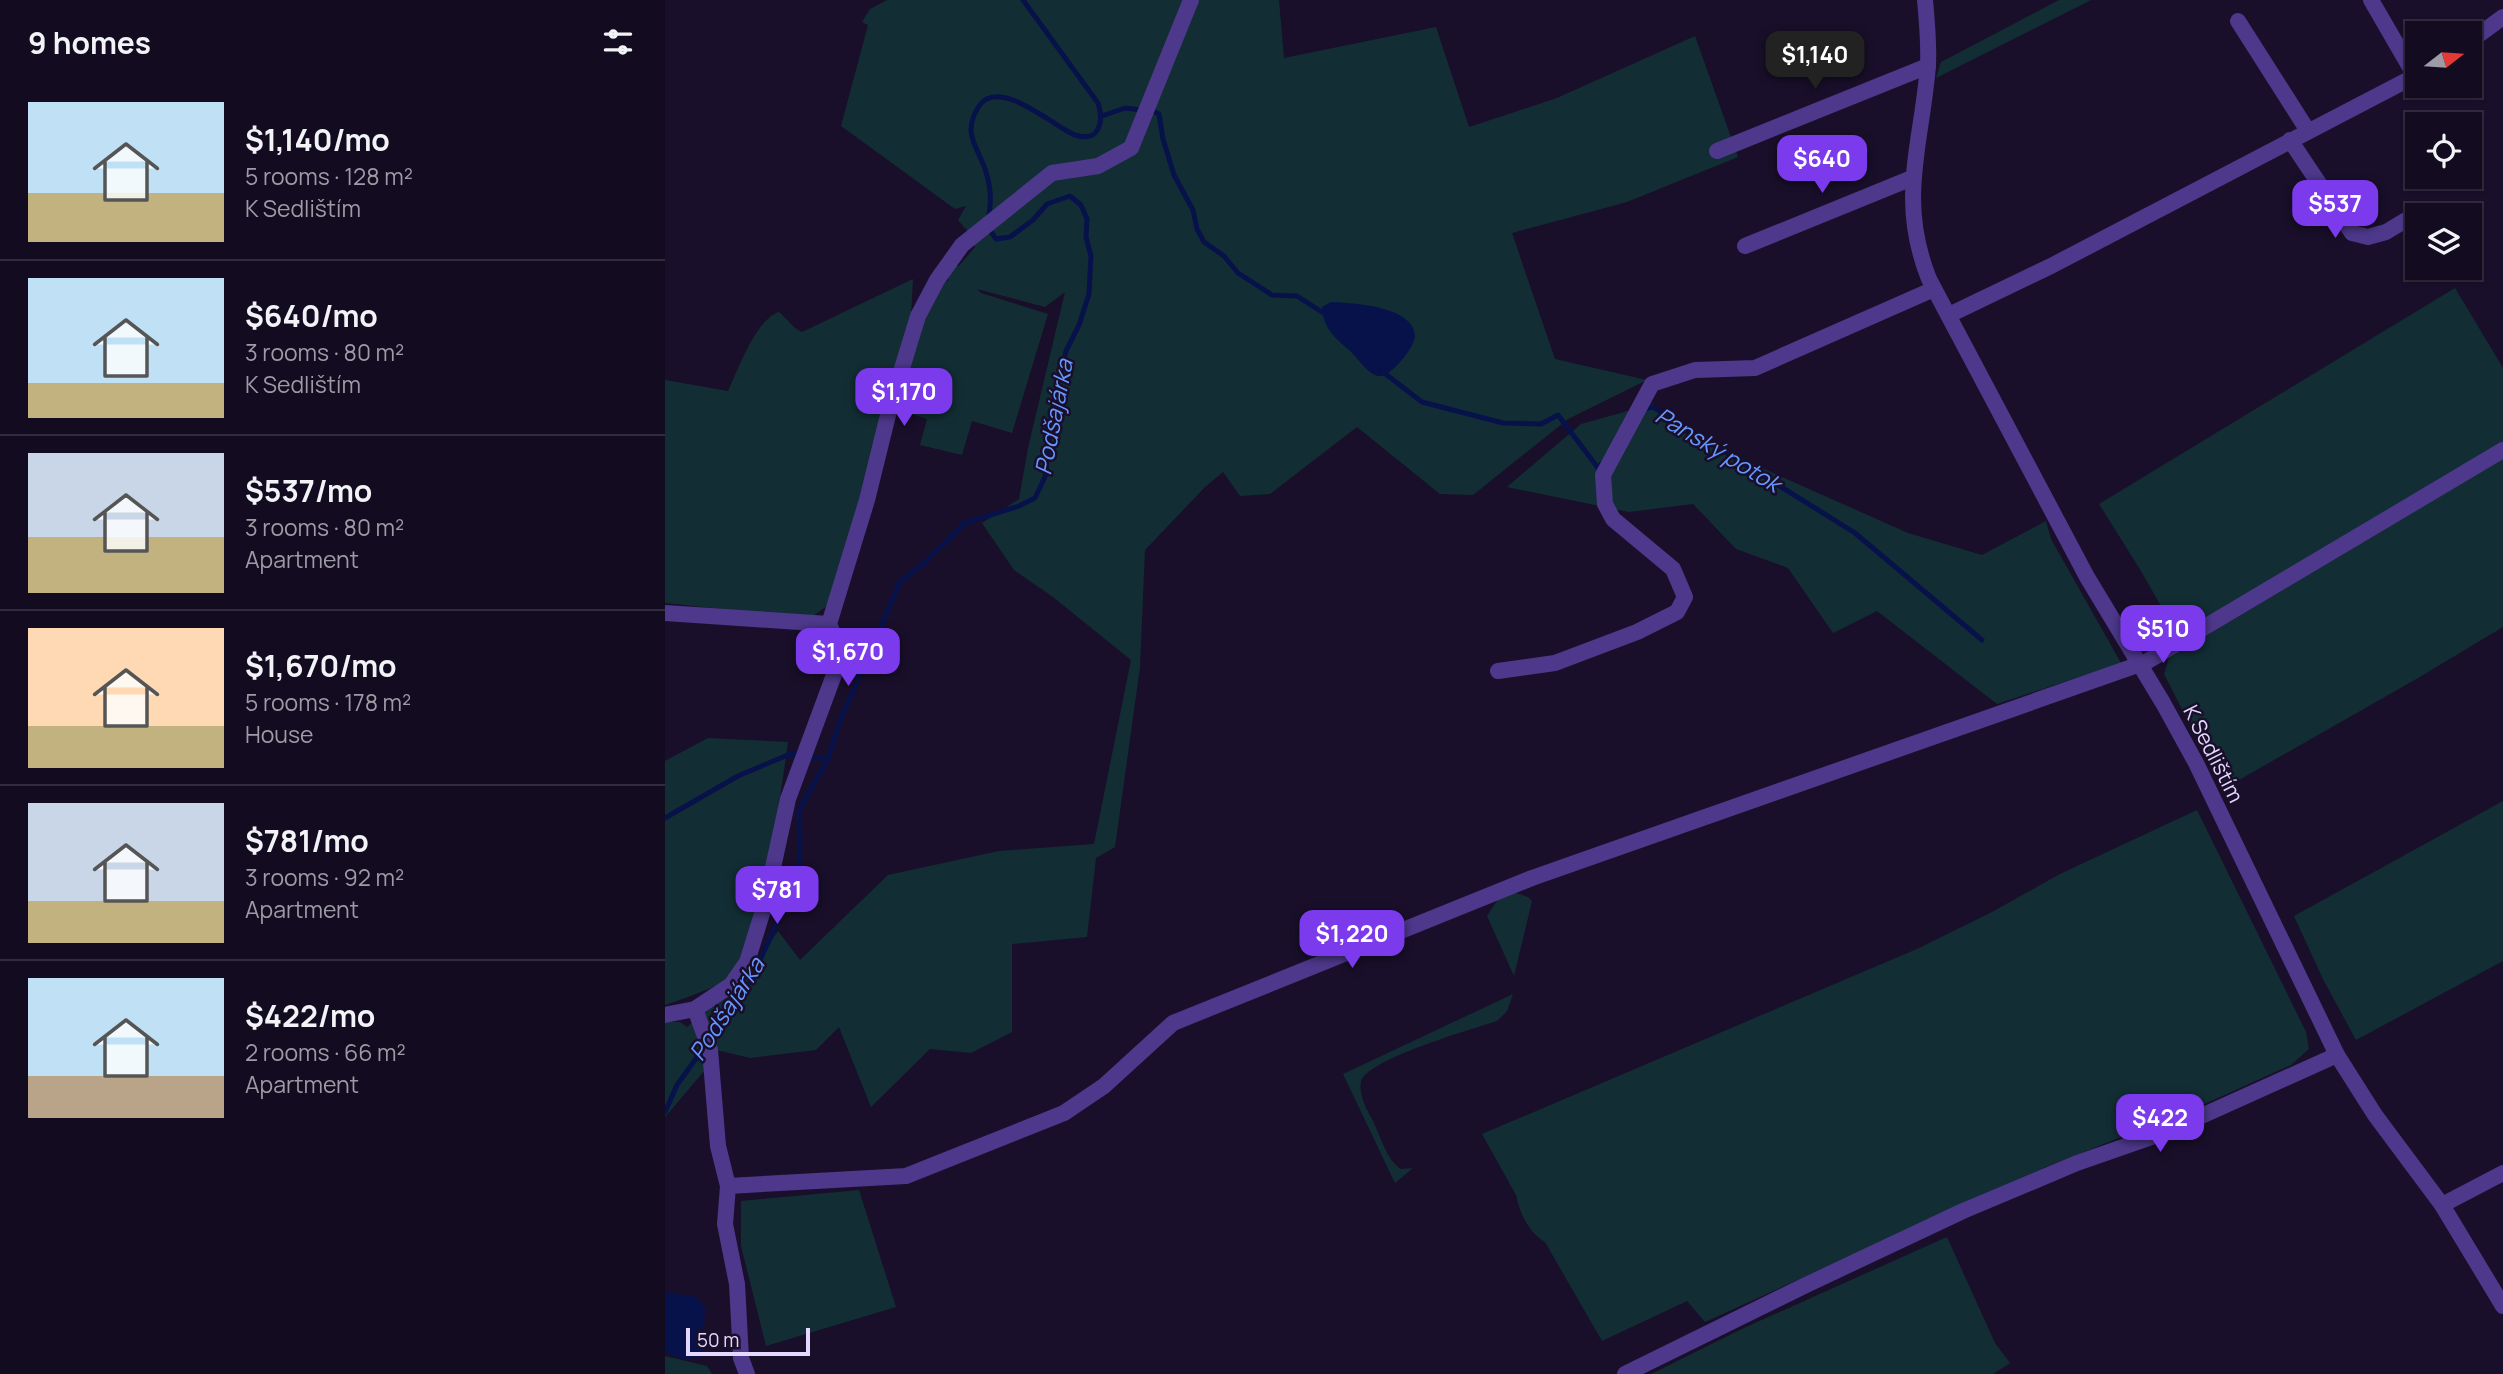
<!DOCTYPE html>
<meta charset="utf-8">
<style>
body{margin:0;font-family:Manrope,sans-serif;background:#1c1429;color:#f1f3f6;height:100vh;display:flex;flex-direction:column;font-size:26px;white-space:nowrap}
*{box-sizing:border-box;margin:0}
p{font-size:23px;color:#9d9ba5}
.icon{flex:none;width:38px;height:38px;fill:none;stroke:currentColor;stroke-width:2;stroke-linecap:round;stroke-linejoin:round}
.map{position:relative;flex:1;overflow:hidden}
.sheet{display:flex;flex-direction:column;background:#130b20;width:665px}
.sheet>*{flex:none}
.needle{width:46px;rotate:73deg}
.fabs{position:absolute;left:1740px;top:21px;display:grid;gap:14px}
.fabs a{display:grid;place-items:center;width:77px;height:77px;border-radius:0px;background:#130b20;box-shadow:0 2px 5px #0004,0 0 0 2px #322b3e;font-size:35px}
.scale{position:absolute;left:21px;bottom:18px;width:124px;box-sizing:border-box;padding-left:7px;border:4px solid #e5d8ff;border-top:0;font-size:19px;line-height:24px;white-space:nowrap;color:#e5d8ff;-webkit-text-stroke:5px #190f2a;paint-order:stroke}
.price{position:absolute;translate:-50% -60px;padding:0 16px;border-radius:14px;background:#7c3aed;color:#fff;font-size:23px;line-height:46px;filter:drop-shadow(0 2px 4px #0008)}
.price::after{content:'';position:absolute;left:50%;top:42px;width:21px;height:16px;margin-left:-10px;background:inherit;clip-path:polygon(0 0,100% 0,50% 100%)}
.price.selected{background:#222;color:#fff}
ul{padding:0;list-style:none}
li{display:flex;align-items:center;gap:21px;height:175px;padding:0 28px}
li+li{border-top:2px solid #322b3e}
li span{display:grid;place-items:center;flex:none;width:196px;height:140px;border-radius:0px;color:#555}
li>.icon{margin-inline-start:auto}
span .icon{width:84px;height:84px;fill:#fffc;stroke-width:1}
li b{font-size:30px}
h2{display:flex;justify-content:space-between;align-items:center;height:84px;padding:0 28px;font-size:30px}
main{display:flex;flex:1;min-height:0}
.map>svg:first-child{display:block}
.green{fill:#122e34}
.water{fill:#08124a}
.lines{fill:none;stroke-linecap:round;stroke-linejoin:round}
.stream{stroke:#08124a;stroke-width:5}
.minor{stroke:#4d388b;stroke-width:16}
.labels{text-anchor:middle;stroke-width:5;stroke-linejoin:round;paint-order:stroke}
.street-label{font-size:21px;fill:#e5d8ff;stroke:#190f2a}
.water-label{font-size:23px;font-style:italic;fill:#6697ff;stroke:#190f2a}
</style>
<main>
<section class="sheet">
<h2>9 homes<svg class="icon" aria-label="filters" viewBox="0 0 24 24"><path d="M4 7h16M4 17h16"/><circle cx="9" cy="7" r="2"/><circle cx="15" cy="17" r="2"/></svg></h2>
<ul>
<li><span style="background:linear-gradient(#bfe0f5 65%,#c2b280 0)"><svg class="icon" aria-label="home" viewBox="0 0 24 24"><path d="M3 11l9-7 9 7M6 9v11h12V9"/></svg></span><div><b>$1,140/mo</b><p>5 rooms · 128 m²</p><p>K Sedlištím</p></div></li>
<li><span style="background:linear-gradient(#bfe0f5 75%,#c2b280 0)"><svg class="icon" aria-label="home" viewBox="0 0 24 24"><path d="M3 11l9-7 9 7M6 9v11h12V9"/></svg></span><div><b>$640/mo</b><p>3 rooms · 80 m²</p><p>K Sedlištím</p></div></li>
<li><span style="background:linear-gradient(#c9d6e8 60%,#c2b280 0)"><svg class="icon" aria-label="home" viewBox="0 0 24 24"><path d="M3 11l9-7 9 7M6 9v11h12V9"/></svg></span><div><b>$537/mo</b><p>3 rooms · 80 m²</p><p>Apartment</p></div></li>
<li><span style="background:linear-gradient(#ffd9b3 70%,#c2b280 0)"><svg class="icon" aria-label="home" viewBox="0 0 24 24"><path d="M3 11l9-7 9 7M6 9v11h12V9"/></svg></span><div><b>$1,670/mo</b><p>5 rooms · 178 m²</p><p>House</p></div></li>
<li><span style="background:linear-gradient(#c9d6e8 70%,#c2b280 0)"><svg class="icon" aria-label="home" viewBox="0 0 24 24"><path d="M3 11l9-7 9 7M6 9v11h12V9"/></svg></span><div><b>$781/mo</b><p>3 rooms · 92 m²</p><p>Apartment</p></div></li>
<li><span style="background:linear-gradient(#bfe0f5 70%,#b9a48a 0)"><svg class="icon" aria-label="home" viewBox="0 0 24 24"><path d="M3 11l9-7 9 7M6 9v11h12V9"/></svg></span><div><b>$422/mo</b><p>2 rooms · 66 m²</p><p>Apartment</p></div></li>
</ul>
</section>
<div class="map">
<svg width="1838" height="1374" viewBox="0 0 1838 1374">
<rect width="100%" height="100%" fill="#190f2a"/>
<g class="green">
<path d="M222,0H614L619,58L771,27L804,127L892,98L1030,36L1073,157L962,202L847,233L890,359L982,380L903,419L808,495L775,494L692,427L605,494L575,496L558,472L540,487L480,550L475,667L450,847L431,858L422,937L347,944V1032L306,1053L265,1049L206,1107L174,1027L151,1050L85,1058L43,1048L40,1070L0,1117V1022H15L22,1027L84,974L113,931L135,960L223,875L334,851L429,844L466,660L388,597L349,570L317,523L354,499L363,448L400,292L380,307L312,289L316,293L383,314L347,433L307,421L297,455L255,445L262,419L230,409C239,379 259,295 284,280L282,278L287,266H294L310,247L305,234L293,220L301,206L290,209L176,126L203,25L197,22L205,9Z"/>
<path d="M1394,0H1426L1271,78L1276,62Z"/>
<path d="M248,279L246,314L205,467L162,606L145,618L0,603V380L63,391C73,370 91,319 114,312C123,319 126,327 137,332Z"/>
<path d="M1790,288L1838,368V442L1513,636L1476,571L1434,504Z"/>
<path d="M988,404L1007,428L1243,533L1317,555L1381,521L1386,539L1456,663L1332,704L1212,611L1168,633L1123,568L1071,549L1028,504L964,512L842,487L916,424Z"/>
<path d="M1838,458V627L1753,678L1558,789L1499,674L1504,658Z"/>
<path d="M43,738L123,742C117,785 94,956 64,978C53,987 15,1000 0,1005V761Z"/>
<path d="M1838,801V961L1691,1040L1658,979L1629,916Z"/>
<path d="M1532,810L1641,1032L1644,1049L1626,1065L1544,1102L1381,1167L1040,1322L1022,1301L937,1341L880,1242C864,1233 854,1212 851,1195L817,1134L1252,949L1327,912L1395,874Z"/>
<path d="M851,893L863,897L867,901L849,976L822,916L834,898Z"/>
<path d="M848,994L842,1011L832,1021C808,1029 701,1059 696,1082C693,1095 703,1112 709,1123C716,1138 722,1160 736,1169L748,1168L730,1183L678,1074Z"/>
<path d="M194,1190L231,1307L101,1346L76,1246V1201Z"/>
<path d="M1282,1237L1330,1343L1345,1363L1328,1374H986L1081,1327Z"/>
<path d="M0,1356L42,1366L47,1374H0Z"/>
</g>
<g class="water">
<path d="M666,302C688,303 749,306 750,336C750,347 724,380 712,376C701,372 693,358 684,350C670,338 658,328 657,307Z"/>
<path d="M0,1292L32,1297L40,1308L38,1356C23,1360 11,1361 0,1350Z"/>
</g>
<g class="lines">
<g class="stream">
<path d="M490,112L494,114L498,139L509,175L528,210L532,229L539,242L559,256L573,273L607,295L632,296L660,314"/>
<path d="M437,116L460,108L476,110"/>
<path d="M323,219C327,203 326,188 321,172C313,146 296,134 314,106C334,76 389,127 410,135C435,143 439,121 433,103L358,0"/>
<path d="M718,372L757,402L838,423L876,424L893,415L933,468L936,464"/>
<path d="M979,409L988,407L1190,533L1317,640"/>
<path d="M0,818L73,776L125,754L163,759"/>
<path d="M45,1038L85,982L129,886L135,858L134,810L163,759L175,721L235,582L258,564L300,523L354,506L370,498L380,477L389,399L401,351L414,325L424,294L426,256L421,237L422,219L416,205L405,196L382,204L368,220L345,237L331,239L324,229"/>
<path d="M0,1112L12,1085L40,1046"/>
</g>
<g class="minor">
<path d="M1260,0C1262,21 1264,44 1263,65C1257,144 1232,199 1264,279L1422,577L1498,703L1531,763L1672,1055L1710,1115L1777,1205L1838,1306"/>
<path d="M1573,21L1643,131"/>
<path d="M1804,42L1838,17"/>
<path d="M1625,140L1687,233L1703,237L1721,232L1756,211"/>
<path d="M1052,151L1263,66"/>
<path d="M1080,246L1247,178"/>
<path d="M1284,315L1386,266L1750,76L1706,0"/>
<path d="M0,613L164,624"/>
<path d="M833,671L890,663L972,632L1012,612L1020,597L1008,569L948,519L940,504L938,475L987,384L1030,370L1090,368L1269,289"/>
<path d="M30,1009L45,1050L53,1146L63,1186L241,1176L399,1113L439,1086L508,1023L867,878L1481,662L1838,450"/>
<path d="M0,1015L30,1009L66,985L82,962L100,904L123,799L170,672L171,640L164,624L202,500L224,411L253,316L272,280L297,245L387,173L433,166L466,148L526,0"/>
<path d="M63,1186L60,1224L72,1284L76,1358L82,1374"/>
<path d="M1777,1205L1838,1173"/>
<path d="M960,1374L1141,1285L1298,1211L1412,1163L1501,1132L1672,1055"/>
</g>
</g>
<g class="labels">
<g class="street-label">
<text transform="translate(1548 754) rotate(63)" y="7">K Sedlištím</text>
</g>
<g class="water-label">
<text transform="translate(389 417) rotate(-79)" y="8">Podšajárka</text>
<text transform="translate(1053 450) rotate(31)" y="8">Panský potok</text>
<text transform="translate(62 1009) rotate(-57)" y="8">Podšajárka</text>
</g>
</g>
</svg>
<div class="fabs">
<a><svg class="needle" viewBox="-14 -14 28 28"><path d="M0-13l5 13h-10z" fill="#e53935"/><path d="M0 13l5-13h-10z" fill="#9d9ba5"/></svg></a>
<a><svg class="icon" aria-label="locate" viewBox="0 0 24 24"><circle cx="12" cy="12" r="6"/><path d="M12 2v4M12 18v4M2 12h4M18 12h4"/></svg></a>
<a><svg class="icon" aria-label="layers" viewBox="0 0 24 24"><path d="M12 4l9 5-9 5-9-5zM3 14l9 5 9-5"/></svg></a>
</div>
<div class="scale">50 m</div>
<b class="price selected" style="left:1150px;top:91px">$1,140</b>
<b class="price" style="left:1157px;top:195px">$640</b>
<b class="price" style="left:1670px;top:240px">$537</b>
<b class="price" style="left:239px;top:428px">$1,170</b>
<b class="price" style="left:1498px;top:665px">$510</b>
<b class="price" style="left:183px;top:688px">$1,670</b>
<b class="price" style="left:112px;top:926px">$781</b>
<b class="price" style="left:687px;top:970px">$1,220</b>
<b class="price" style="left:1495px;top:1154px">$422</b>
</div>
</main>
